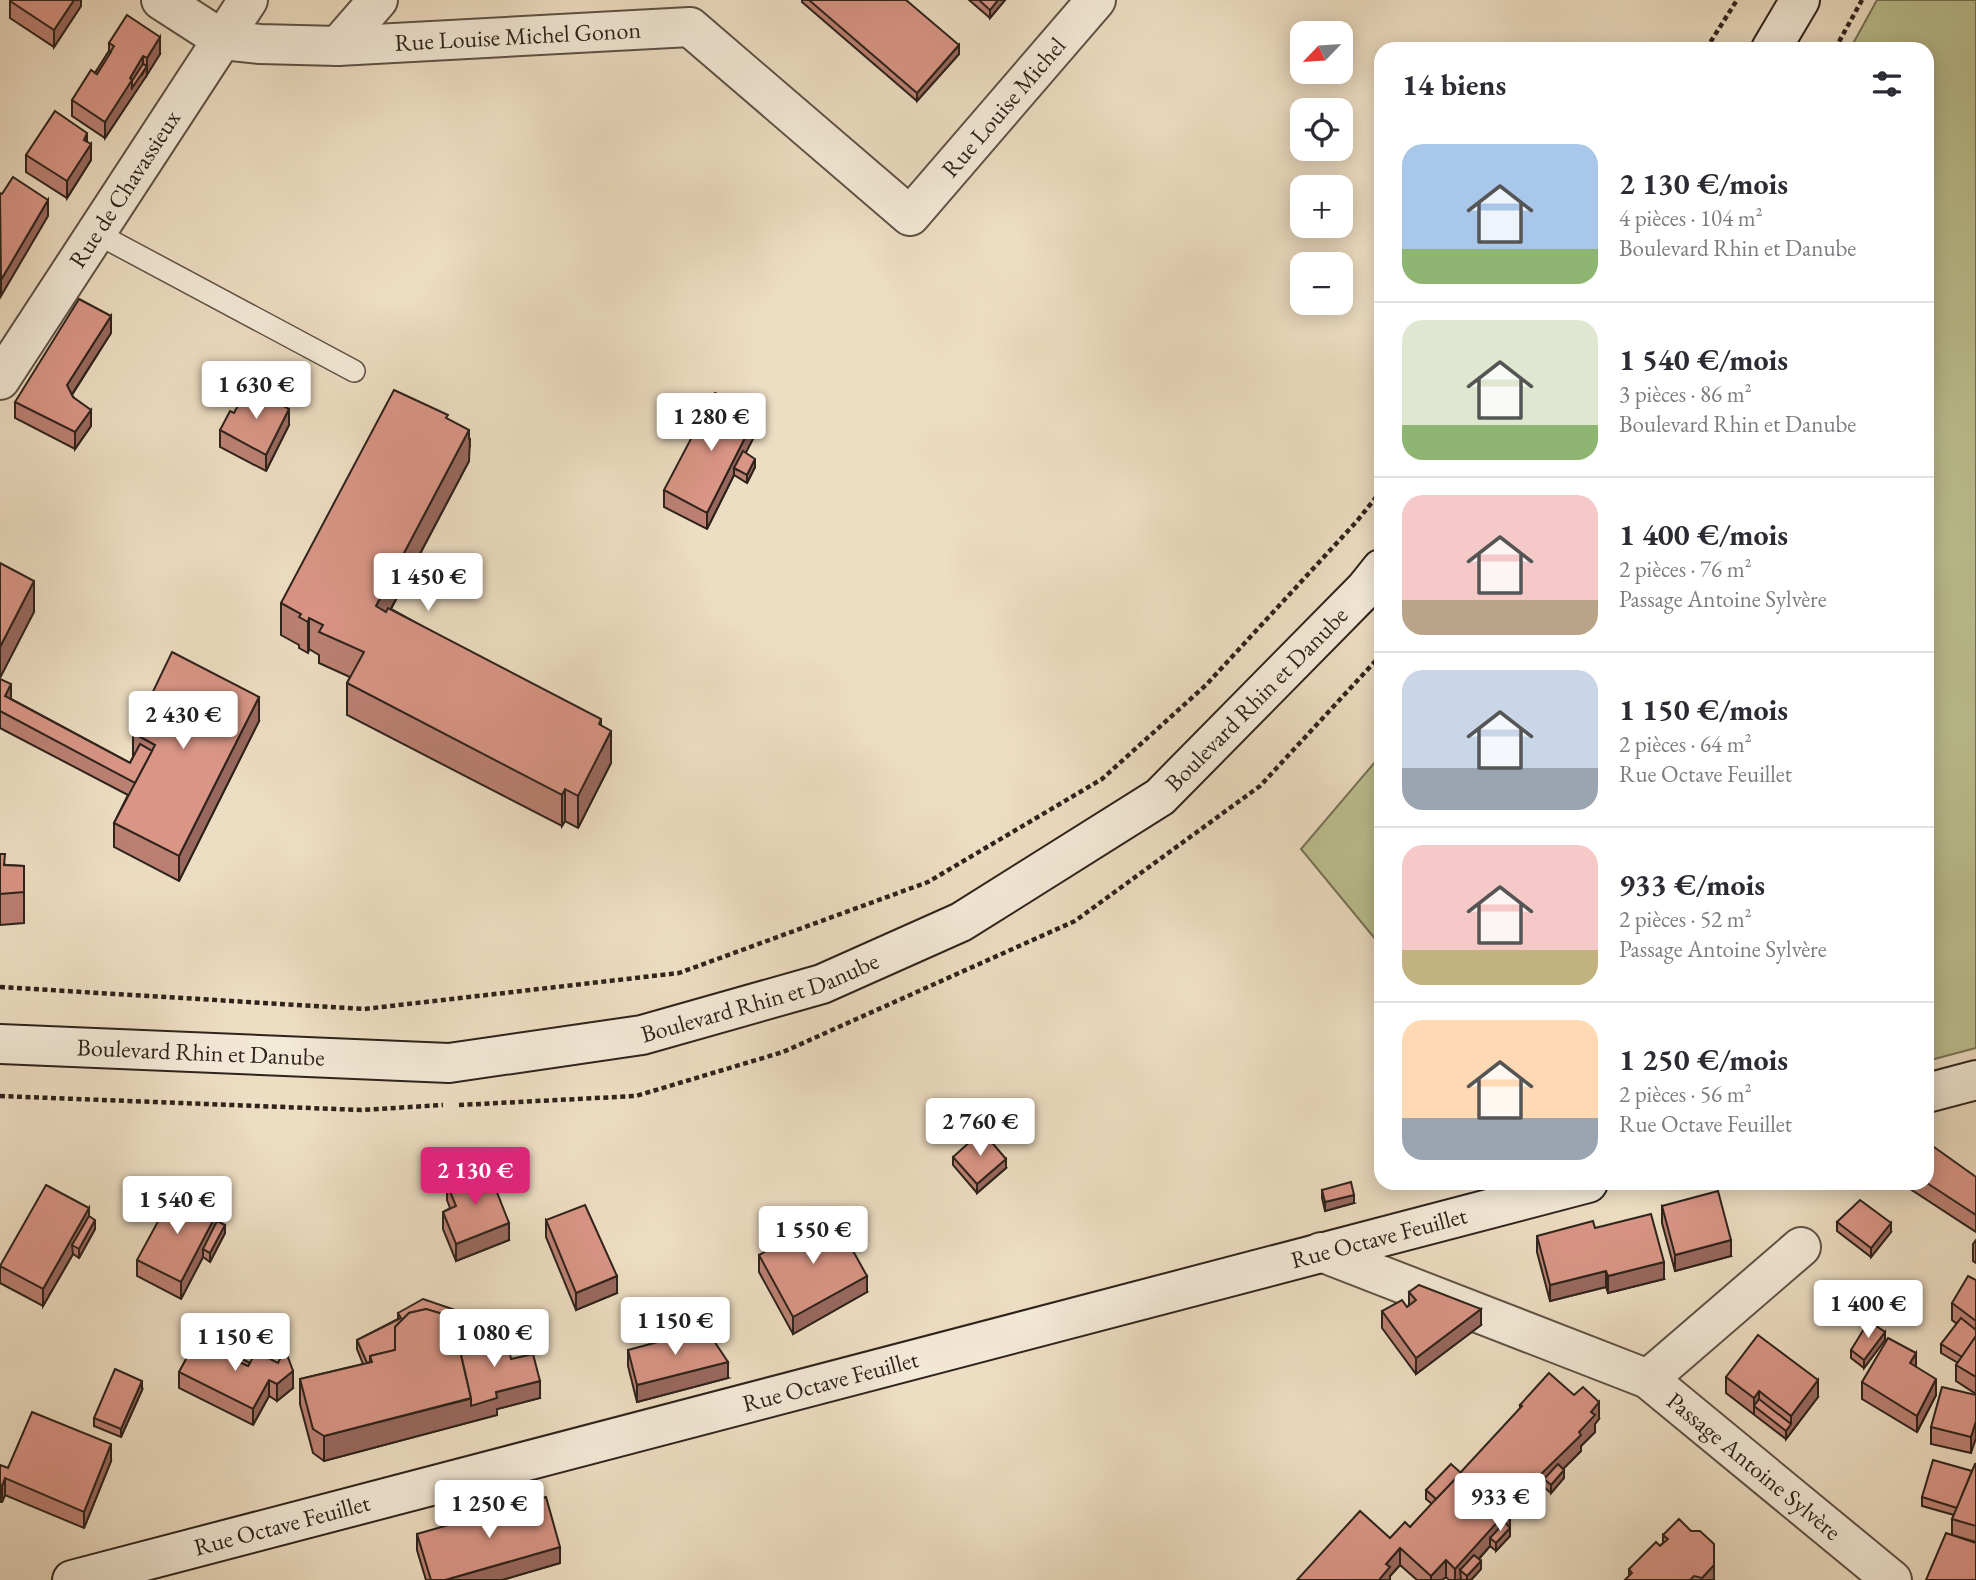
<!DOCTYPE html>
<html lang="fr">
<meta charset="utf-8">
<style>
body{margin:0;font-family:"EB Garamond",serif;background:#f7f7f7;color:#2b2b33;height:100vh;display:flex;flex-direction:column;font-size:26px;white-space:nowrap}
*{box-sizing:border-box;margin:0}
p{font-size:23px;color:#7c7c81}
.icon{flex:none;width:38px;height:38px;fill:none;stroke:currentColor;stroke-width:2;stroke-linecap:round;stroke-linejoin:round}
.map{position:relative;flex:1;overflow:hidden}
.details{position:absolute;left:1374px;top:42px;width:560px;height:1148px;display:flex;flex-direction:column;background:#fff;border-radius:21px;box-shadow:0 4px 18px #0003}
.details>*{flex:none}
.needle{width:46px;rotate:245deg}
.fabs{position:absolute;left:1290px;top:21px;display:grid;gap:14px}
.fabs a{display:grid;place-items:center;width:63px;height:63px;border-radius:14px;background:#fff;box-shadow:0 4px 18px #0003;font-size:35px}
.price{position:absolute;translate:-50% -60px;padding:0 16px;border-radius:7px;background:#fff;color:#222;font-size:23px;line-height:46px;filter:drop-shadow(0 2px 4px #0008)}
.price::after{content:'';position:absolute;left:50%;top:42px;width:21px;height:16px;margin-left:-10px;background:inherit;clip-path:polygon(0 0,100% 0,50% 100%)}
.price.selected{background:#db2777;color:#fff}
ul{padding:0;list-style:none}
li{display:flex;align-items:center;gap:21px;height:175px;padding:0 28px}
li+li{border-top:2px solid #e1e1e2}
li span{display:grid;place-items:center;flex:none;width:196px;height:140px;border-radius:21px;color:#555}
li>.icon{margin-inline-start:auto}
span .icon{width:84px;height:84px;fill:#fffc;stroke-width:1}
li b{font-size:30px}
h2{display:flex;justify-content:space-between;align-items:center;height:84px;padding:0 28px;font-size:30px}
.map>svg:first-child{display:block}
.pitch{fill:#bcc090;stroke:#757256;stroke-width:2}
.lines{fill:none;stroke-linecap:round;stroke-linejoin:round}
.lane-casing{stroke:#5e5245;stroke-width:24}
.street-casing{stroke:#5e5245;stroke-width:42}
.secondary-casing{stroke:#2e231b;stroke-width:42}
.path{stroke:#2e231b;stroke-width:4.5;stroke-dasharray:5 3.5;stroke-linecap:butt}
.lane{stroke:#f3e9d7;stroke-width:21}
.street{stroke:#f3e9d7;stroke-width:38}
.secondary{stroke:#f3e9d7;stroke-width:38}
.wall{fill:#bb8073;stroke:#2e231b;stroke-width:2}
.shaded-wall{fill:#98685e;stroke:#2e231b;stroke-width:2}
.building{fill:#d99586;stroke:#2e231b;stroke-width:2}
.labels{text-anchor:middle;stroke-width:5;stroke-linejoin:round;paint-order:stroke}
.street-label{font-size:24px;fill:#2e231b;stroke:#f3e9d7}
</style>
<div class="map">
<svg width="1976" height="1580" viewBox="0 0 1976 1580">
<rect width="100%" height="100%" fill="#edddc2"/>
<filter id="stains"><feTurbulence type="fractalNoise" baseFrequency=".00286" numOctaves="4"/><feColorMatrix values="0 0 0 0 .2 0 0 0 0 .09 0 0 0 0 .02 0 0 0 .5 -.17"/></filter>
<radialGradient id="worn" r=".72"><stop offset=".6" stop-color="#630" stop-opacity="0"/><stop offset="1" stop-color="#630" stop-opacity=".3"/></radialGradient>
<g class="pitch">
<path d="M1877,0H1976V1048L1927,1061V49H1850Z"/>
<path d="M1381,755V946L1301,849Z"/>
</g>
<g class="lines">
<g class="lane-casing">
<path id="lane" d="M96,233L354,371"/>
</g>
<g class="street-casing">
<g id="street">
<path id="s1" d="M161,0L223,40L260,44L338,46L690,27L910,216L1096,0"/>
<path d="M338,46L378,0"/>
<path id="s2" d="M0,380L248,0"/>
<path id="s3" d="M1321,1252L1648,1379L1892,1580"/>
<path d="M1648,1379L1801,1247"/>
</g>
</g>
<g class="secondary-casing">
<g id="secondary">
<path d="M1771,49L1800,0"/>
<path id="s4" d="M0,1044L449,1063L642,1035L822,984L961,922L1160,797L1365,589L1381,569"/>
<path d="M1927,1093L1976,1080"/>
<path id="s5" d="M72,1580L1588,1183"/>
</g>
</g>
<g class="path">
<path d="M1706,49L1737,0"/>
<path d="M1835,49L1862,0"/>
<path d="M0,987L364,1009L679,973L928,882L1102,779L1206,685L1357,521L1381,491"/>
<path d="M0,1096L361,1110L443,1105"/>
<path d="M459,1105L636,1096L783,1052L1075,921L1260,786L1381,655"/>
</g>
<use href="#lane" class="lane"/>
<use href="#street" class="street"/>
<use href="#secondary" class="secondary"/>
</g>
<g class="wall">
<path d="M81,0V6L54,47L10,18V1Z"/>
<path d="M802,0H906L959,54L917,101L802,2Z"/>
<path d="M969,0H1005L990,18Z"/>
<path d="M109,43L160,54L105,138L72,116V100L95,73L109,51Z"/>
<path d="M87,141L91,160L67,198L26,172V155Z"/>
<path d="M111,333L72,395L91,426L75,449L15,418V402Z"/>
<path d="M234,413L289,425L266,471L220,447V430Z"/>
<path d="M757,431L745,453L755,467L747,483L734,475L707,529L664,507V490Z"/>
<path d="M469,437L470,446L469,449V461L391,609L601,725L611,763L578,828L565,821L562,826L347,715V683L350,677L319,663V655L309,649L308,653L299,648V645L281,635V603Z"/>
<path d="M0,679L11,699L130,763L133,757V733L259,721L179,881L114,847V823L128,795L0,728Z"/>
<path d="M0,854L5,865L24,866V923L0,925Z"/>
<path d="M953,1157L1006,1168L977,1193L953,1165Z"/>
<path d="M1976,1177V1232L1901,1183H1927Z"/>
<path d="M447,1184L509,1240L456,1261L443,1229V1212L450,1208L447,1200Z"/>
<path d="M1322,1190L1354,1203L1325,1211L1322,1198Z"/>
<path d="M1662,1206L1731,1256L1675,1271L1662,1223Z"/>
<path d="M89,1216L95,1229L79,1258L73,1254L43,1306L0,1283V1266Z"/>
<path d="M546,1220L617,1293L576,1310L546,1237Z"/>
<path d="M217,1221L225,1233L210,1262L203,1257L181,1299L137,1276V1260Z"/>
<path d="M1837,1222L1891,1232L1871,1257L1837,1231Z"/>
<path d="M1595,1228L1664,1279L1608,1293L1606,1287L1550,1301L1537,1252V1236Z"/>
<path d="M1976,1240V1263L1973,1261V1244Z"/>
<path d="M759,1255L867,1292L793,1334L759,1272Z"/>
<path d="M1976,1280V1394L1956,1381V1365L1958,1363L1941,1353V1344L1957,1324L1952,1320V1303Z"/>
<path d="M1409,1292L1481,1325L1416,1374L1382,1328V1311L1407,1307L1409,1305Z"/>
<path d="M398,1313L464,1321L456,1333L458,1341L484,1348L511,1359L540,1398L497,1409V1415L324,1461L313,1453L300,1404V1379L363,1364L357,1349V1340L398,1319Z"/>
<path d="M1885,1340L1864,1368L1851,1358V1350Z"/>
<path d="M196,1341L293,1388L277,1401L269,1396L253,1425L179,1388V1372Z"/>
<path d="M628,1350L728,1378L637,1402L628,1366Z"/>
<path d="M1916,1367L1936,1395L1917,1432L1862,1399V1382Z"/>
<path d="M1726,1377L1818,1397L1786,1439L1726,1393Z"/>
<path d="M142,1390L121,1437L94,1426V1418Z"/>
<path d="M1976,1395L1971,1453L1931,1444V1427Z"/>
<path d="M1520,1405L1599,1419L1595,1424V1432L1581,1446V1451L1563,1469L1564,1478L1551,1493L1544,1487L1538,1493L1535,1490L1510,1517V1525L1509,1526L1510,1536L1496,1551L1490,1546L1479,1559L1481,1569L1471,1580H1462L1461,1579L1459,1580H1449L1446,1577L1442,1580H1417L1400,1565L1390,1576V1580V1538L1410,1527L1432,1504L1426,1499V1490L1461,1473L1520,1409Z"/>
<path d="M111,1461L84,1528L5,1495L2,1502H0V1465L8,1468Z"/>
<path d="M1976,1464V1542L1952,1535V1519L1954,1515L1922,1506V1497L1972,1471Z"/>
<path d="M417,1534L560,1563L502,1580H426L417,1550Z"/>
<path d="M1663,1535L1714,1580H1625L1629,1576V1569L1663,1543Z"/>
</g>
<g class="shaded-wall">
<path d="M74,0H81V6L54,47V30Z"/>
<path d="M998,0H1005L990,18V10Z"/>
<path d="M160,37V54L147,75V58Z"/>
<path d="M959,45V54L917,101V93Z"/>
<path d="M143,56V73L147,66V75L105,138V122Z"/>
<path d="M87,133V150L91,144V160L67,198V181Z"/>
<path d="M48,200V216L1,296V280Z"/>
<path d="M111,316V333L67,402V385Z"/>
<path d="M289,409V425L266,471V455Z"/>
<path d="M91,410V426L75,449V432Z"/>
<path d="M757,414V431L737,470L734,468V475L707,529V513Z"/>
<path d="M469,430V440L470,438L469,461L379,631L376,606Z"/>
<path d="M755,459V467L747,483V475Z"/>
<path d="M34,581V612L0,678V647Z"/>
<path d="M309,618V649L308,653V622Z"/>
<path d="M11,684V701L5,696Z"/>
<path d="M259,697V721L179,881V856Z"/>
<path d="M601,719V751L611,731V763L578,828V796Z"/>
<path d="M565,789V821L562,826V795Z"/>
<path d="M1006,1159V1168L977,1193V1184Z"/>
<path d="M1354,1195V1203L1325,1211V1202Z"/>
<path d="M89,1208V1225L72,1245L73,1254L43,1306V1289Z"/>
<path d="M217,1213V1230L203,1249V1257L181,1299V1282Z"/>
<path d="M95,1220V1229L79,1258V1249Z"/>
<path d="M509,1223V1240L456,1261V1244Z"/>
<path d="M1891,1223V1232L1871,1257V1248Z"/>
<path d="M225,1225V1233L210,1262V1253Z"/>
<path d="M1731,1240V1256L1675,1271V1255Z"/>
<path d="M1664,1262V1279L1608,1293V1276Z"/>
<path d="M1606,1271V1287L1550,1301V1285Z"/>
<path d="M617,1276V1293L576,1310V1293Z"/>
<path d="M867,1276V1292L793,1334V1317Z"/>
<path d="M1481,1309V1325L1416,1374V1358Z"/>
<path d="M464,1313V1321L447,1344V1336Z"/>
<path d="M1885,1332V1340L1864,1368V1360Z"/>
<path d="M1916,1353V1370L1910,1363Z"/>
<path d="M728,1362V1378L637,1402V1385Z"/>
<path d="M293,1371V1388L277,1401V1384Z"/>
<path d="M1936,1379V1395L1917,1432V1416Z"/>
<path d="M269,1380V1396L253,1425V1409Z"/>
<path d="M1818,1380V1397L1786,1439V1431L1791,1424V1416Z"/>
<path d="M142,1381V1390L121,1437V1429Z"/>
<path d="M540,1381V1398L497,1409V1415L324,1461V1436Z"/>
<path d="M1759,1391V1408L1754,1406V1414V1398Z"/>
<path d="M1599,1402V1419L1595,1424V1432L1581,1446V1451L1549,1483L1544,1479V1487L1538,1493V1477L1579,1432L1591,1412Z"/>
<path d="M1976,1421V1438L1971,1453V1437Z"/>
<path d="M111,1444V1461L84,1528V1512Z"/>
<path d="M1564,1470V1478L1551,1493V1485Z"/>
<path d="M1535,1474V1490L1510,1517V1525L1495,1541L1490,1538V1546L1465,1574L1460,1570L1461,1579L1459,1580H1455V1569L1506,1505Z"/>
<path d="M5,1478V1495L2,1502V1486Z"/>
<path d="M1510,1528V1536L1496,1551V1543Z"/>
<path d="M560,1547V1563L502,1580H445Z"/>
<path d="M1400,1548V1565L1390,1576V1580H1379L1386,1564Z"/>
<path d="M1446,1560V1577L1442,1580H1431V1576Z"/>
<path d="M1481,1561V1569L1471,1580H1467V1576Z"/>
<path d="M1714,1565V1580H1702V1578Z"/>
</g>
<g class="building">
<path d="M10,0H74L54,30L10,1Z"/>
<path d="M809,0H906L959,45L917,93Z"/>
<path d="M979,0H998L990,10Z"/>
<path d="M127,15L160,37L147,58L143,56L130,78L132,80L105,122L72,100L91,70L97,74L114,46L109,43Z"/>
<path d="M109,51L111,52L97,74L95,73Z"/>
<path d="M143,64L147,66L132,88V81Z"/>
<path d="M55,111L87,133L84,140L91,144L67,181L26,155Z"/>
<path d="M13,177L48,200L1,280L0,193L2,194Z"/>
<path d="M79,299L111,316L67,385L73,397L91,410L75,432L15,402Z"/>
<path d="M248,387L289,409L266,455L220,430L230,411L234,413Z"/>
<path d="M394,390L448,415L446,418L469,430L376,606L386,612L388,608L601,719L599,724L611,731L578,796L565,789L562,795L347,683L364,652L319,632L323,625L309,618L308,622L299,617L301,614L281,603Z"/>
<path d="M715,393L757,414L707,513L664,490Z"/>
<path d="M743,451L755,459L747,475L734,468Z"/>
<path d="M0,563L34,581L0,647Z"/>
<path d="M172,652L259,697L179,856L114,823L155,745L133,733Z"/>
<path d="M0,679L11,684L5,696L130,763L140,744L152,751L135,783L0,711Z"/>
<path d="M0,854H5L4,865L24,866V892L0,894Z"/>
<path d="M982,1131L1006,1159L977,1184L953,1157Z"/>
<path d="M1927,1142L1976,1177V1215L1927,1183Z"/>
<path d="M487,1167L509,1223L456,1244L443,1212L456,1206L447,1184Z"/>
<path d="M1351,1182L1354,1195L1325,1202L1322,1190Z"/>
<path d="M46,1185L89,1208L43,1289L0,1266Z"/>
<path d="M175,1190L217,1213L181,1282L137,1260Z"/>
<path d="M1718,1191L1731,1240L1675,1255L1662,1206Z"/>
<path d="M1860,1200L1891,1223L1871,1248L1837,1222Z"/>
<path d="M585,1205L617,1276L576,1293L546,1220Z"/>
<path d="M1651,1214L1664,1262L1608,1276L1606,1271L1550,1285L1537,1236L1593,1221L1595,1228Z"/>
<path d="M833,1215L867,1276L793,1317L759,1255Z"/>
<path d="M89,1216L95,1220L79,1249L72,1245Z"/>
<path d="M217,1221L225,1225L210,1253L203,1249Z"/>
<path d="M1968,1276L1976,1280V1321L1952,1303Z"/>
<path d="M1419,1285L1481,1309L1416,1358L1382,1311L1402,1300L1407,1307L1416,1300L1409,1292Z"/>
<path d="M423,1299L464,1313L453,1329L443,1314L426,1309L409,1313L395,1327V1350L370,1356V1362L367,1363L357,1340L401,1318L398,1313Z"/>
<path d="M426,1309L443,1314L456,1334L471,1398L324,1436L313,1429L300,1379L372,1362L370,1356L395,1350V1327L409,1313Z"/>
<path d="M1961,1318L1976,1330V1336L1962,1357L1941,1344Z"/>
<path d="M1869,1321L1885,1332L1864,1360L1851,1350Z"/>
<path d="M706,1329L728,1362L637,1385L628,1350Z"/>
<path d="M481,1335L484,1348L507,1342L511,1359L533,1354L540,1381L496,1392L497,1398L471,1406V1398L458,1341Z"/>
<path d="M1758,1335L1818,1380L1791,1416L1759,1391L1754,1398L1726,1377Z"/>
<path d="M1976,1336V1377L1956,1365Z"/>
<path d="M1888,1338L1916,1353L1910,1363L1936,1379L1917,1416L1862,1382Z"/>
<path d="M196,1341L248,1366L256,1352L278,1363L285,1349L293,1371L277,1384L269,1380L253,1409L179,1372Z"/>
<path d="M228,1352L250,1363L248,1366L226,1356Z"/>
<path d="M115,1369L142,1381L121,1429L94,1418Z"/>
<path d="M1549,1373L1574,1395L1583,1387L1599,1402L1591,1412L1595,1415L1579,1432L1581,1435L1538,1477L1535,1474L1506,1505L1510,1508L1455,1569L1446,1560L1431,1576L1400,1548L1386,1564L1390,1567L1379,1580H1297L1360,1511L1390,1538L1405,1522L1410,1527L1522,1406L1520,1405Z"/>
<path d="M1942,1387L1976,1395V1421L1971,1437L1931,1427Z"/>
<path d="M1759,1399L1791,1424L1786,1431L1754,1406Z"/>
<path d="M32,1412L111,1444L84,1512L5,1478L2,1486L0,1485V1465L8,1468Z"/>
<path d="M1933,1460L1972,1471L1957,1508L1922,1497Z"/>
<path d="M1451,1464L1461,1473L1436,1499L1426,1490Z"/>
<path d="M1558,1464L1564,1470L1551,1485L1544,1479Z"/>
<path d="M1975,1464H1976V1526L1952,1519Z"/>
<path d="M546,1497L560,1547L445,1580H431L417,1534Z"/>
<path d="M1679,1519L1691,1531H1700L1714,1544V1565L1702,1578L1694,1576L1690,1580H1625L1632,1573L1629,1569L1656,1542L1660,1546L1668,1539L1663,1535Z"/>
<path d="M1505,1522L1510,1528L1496,1543L1490,1538Z"/>
<path d="M1946,1533L1976,1543V1580H1926Z"/>
<path d="M1474,1555L1481,1561L1467,1576L1460,1570Z"/>
</g>
<g class="labels">
<g class="street-label">
<text dy="8" stroke="none"><textPath href="#s1" startOffset="369">Rue Louise Michel Gonon</textPath></text>
<text dy="8" stroke="none"><textPath href="#s1" startOffset="975">Rue Louise Michel</textPath></text>
<text dy="8" stroke="none"><textPath href="#s2" startOffset="228">Rue de Chavassieux</textPath></text>
<text dy="8" stroke="none"><textPath href="#s4" startOffset="1356">Boulevard Rhin et Danube</textPath></text>
<text dy="8" stroke="none"><textPath href="#s4" startOffset="768">Boulevard Rhin et Danube</textPath></text>
<text dy="8" stroke="none"><textPath href="#s4" startOffset="201">Boulevard Rhin et Danube</textPath></text>
<text dy="8" stroke="none"><textPath href="#s5" startOffset="1351">Rue Octave Feuillet</textPath></text>
<text dy="8" stroke="none"><textPath href="#s5" startOffset="784">Rue Octave Feuillet</textPath></text>
<text dy="8" stroke="none"><textPath href="#s3" startOffset="488">Passage Antoine Sylvère</textPath></text>
<text dy="8" stroke="none"><textPath href="#s5" startOffset="217">Rue Octave Feuillet</textPath></text>
</g>
</g>
<rect width="100%" height="100%" filter="url(#stains)"/>
<rect width="100%" height="100%" fill="url(#worn)"/>
</svg>
<div class="fabs">
<a><svg class="needle" viewBox="-14 -14 28 28"><path d="M0-13l5 13h-10z" fill="#e53935"/><path d="M0 13l5-13h-10z" fill="#7c7c81"/></svg></a>
<a><svg class="icon" aria-label="locate" viewBox="0 0 24 24"><circle cx="12" cy="12" r="6"/><path d="M12 2v4M12 18v4M2 12h4M18 12h4"/></svg></a>
<a>+</a>
<a>−</a>
</div>
<b class="price" style="left:256px;top:421px">1 630 €</b>
<b class="price" style="left:711px;top:453px">1 280 €</b>
<b class="price" style="left:428px;top:613px">1 450 €</b>
<b class="price" style="left:183px;top:751px">2 430 €</b>
<b class="price" style="left:980px;top:1158px">2 760 €</b>
<b class="price selected" style="left:475px;top:1207px">2 130 €</b>
<b class="price" style="left:177px;top:1236px">1 540 €</b>
<b class="price" style="left:813px;top:1266px">1 550 €</b>
<b class="price" style="left:1868px;top:1340px">1 400 €</b>
<b class="price" style="left:675px;top:1357px">1 150 €</b>
<b class="price" style="left:494px;top:1369px">1 080 €</b>
<b class="price" style="left:235px;top:1373px">1 150 €</b>
<b class="price" style="left:1500px;top:1533px">933 €</b>
<b class="price" style="left:489px;top:1540px">1 250 €</b>
<section class="details">
<h2>14 biens<svg class="icon" aria-label="filters" viewBox="0 0 24 24"><path d="M4 7h16M4 17h16"/><circle cx="9" cy="7" r="2"/><circle cx="15" cy="17" r="2"/></svg></h2>
<ul>
<li><span style="background:linear-gradient(#a9c7e8 75%,#8fb573 0)"><svg class="icon" aria-label="home" viewBox="0 0 24 24"><path d="M3 11l9-7 9 7M6 9v11h12V9"/></svg></span><div><b>2 130 €/mois</b><p>4 pièces · 104 m²</p><p>Boulevard Rhin et Danube</p></div></li>
<li><span style="background:linear-gradient(#dfe7d0 75%,#8fb573 0)"><svg class="icon" aria-label="home" viewBox="0 0 24 24"><path d="M3 11l9-7 9 7M6 9v11h12V9"/></svg></span><div><b>1 540 €/mois</b><p>3 pièces · 86 m²</p><p>Boulevard Rhin et Danube</p></div></li>
<li><span style="background:linear-gradient(#f6c9c9 75%,#b9a48a 0)"><svg class="icon" aria-label="home" viewBox="0 0 24 24"><path d="M3 11l9-7 9 7M6 9v11h12V9"/></svg></span><div><b>1 400 €/mois</b><p>2 pièces · 76 m²</p><p>Passage Antoine Sylvère</p></div></li>
<li><span style="background:linear-gradient(#c9d6e8 70%,#9aa5b1 0)"><svg class="icon" aria-label="home" viewBox="0 0 24 24"><path d="M3 11l9-7 9 7M6 9v11h12V9"/></svg></span><div><b>1 150 €/mois</b><p>2 pièces · 64 m²</p><p>Rue Octave Feuillet</p></div></li>
<li><span style="background:linear-gradient(#f6c9c9 75%,#c2b280 0)"><svg class="icon" aria-label="home" viewBox="0 0 24 24"><path d="M3 11l9-7 9 7M6 9v11h12V9"/></svg></span><div><b>933 €/mois</b><p>2 pièces · 52 m²</p><p>Passage Antoine Sylvère</p></div></li>
<li><span style="background:linear-gradient(#ffd9b3 70%,#9aa5b1 0)"><svg class="icon" aria-label="home" viewBox="0 0 24 24"><path d="M3 11l9-7 9 7M6 9v11h12V9"/></svg></span><div><b>1 250 €/mois</b><p>2 pièces · 56 m²</p><p>Rue Octave Feuillet</p></div></li>
</ul>
</section>
</div>
